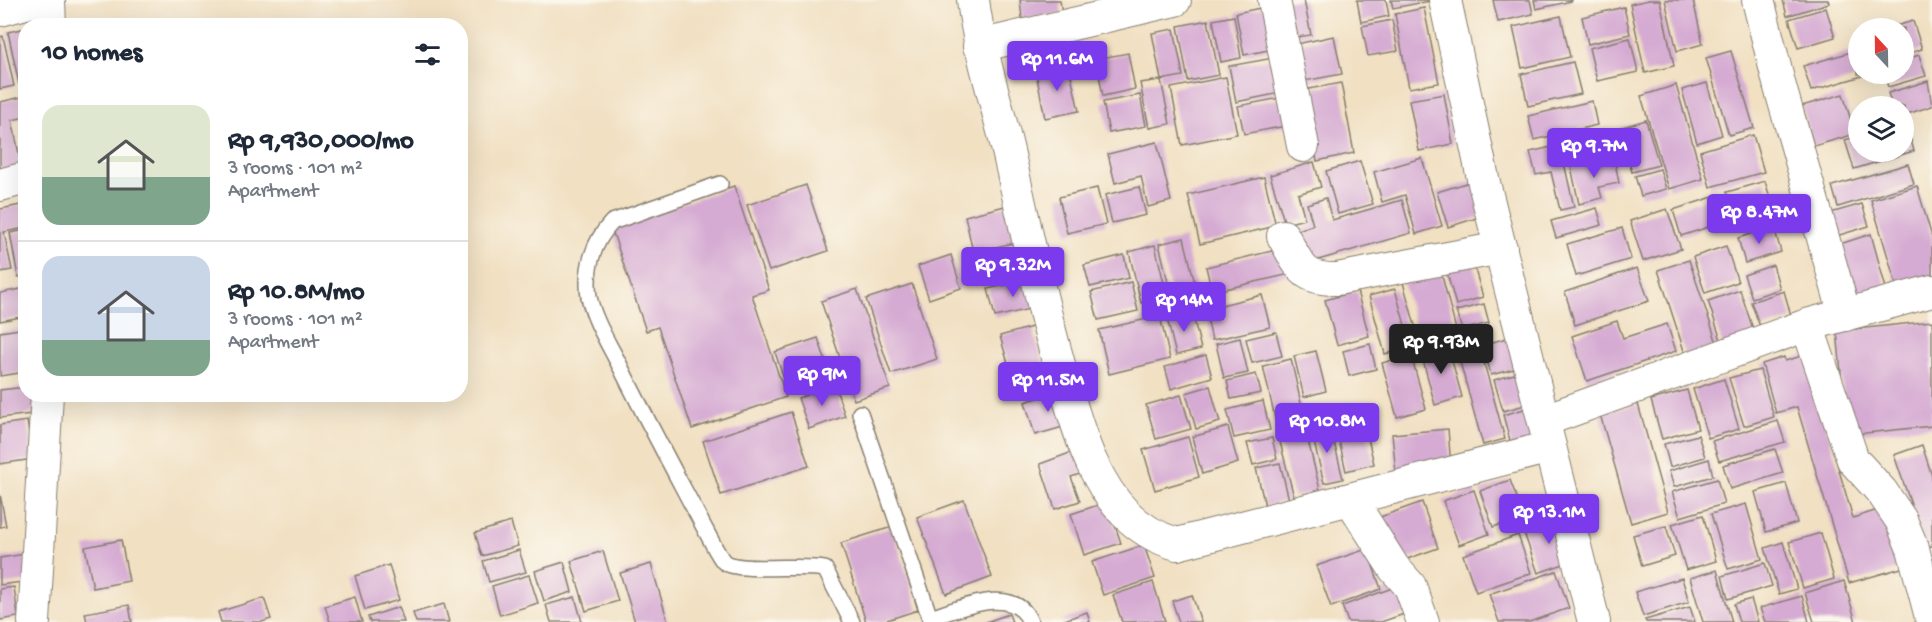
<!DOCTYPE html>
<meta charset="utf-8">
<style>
body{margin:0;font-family:"Gochi Hand",sans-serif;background:#f2f2f3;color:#1f2937;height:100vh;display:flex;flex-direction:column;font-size:22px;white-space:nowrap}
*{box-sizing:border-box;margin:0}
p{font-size:20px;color:#747a83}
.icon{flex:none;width:33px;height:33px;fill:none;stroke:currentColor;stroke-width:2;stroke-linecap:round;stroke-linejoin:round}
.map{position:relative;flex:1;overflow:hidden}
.details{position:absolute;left:18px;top:18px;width:450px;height:384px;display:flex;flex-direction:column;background:#fff;border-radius:24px;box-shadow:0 6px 24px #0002}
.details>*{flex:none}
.needle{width:39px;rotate:338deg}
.tools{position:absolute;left:1848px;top:18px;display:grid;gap:12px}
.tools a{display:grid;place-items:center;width:66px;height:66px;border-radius:50%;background:#fff;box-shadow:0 6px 24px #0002;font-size:30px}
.price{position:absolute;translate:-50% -51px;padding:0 14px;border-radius:6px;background:#7c3aed;color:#fff;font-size:20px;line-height:39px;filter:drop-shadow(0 2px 3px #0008)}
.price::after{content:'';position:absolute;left:50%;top:36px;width:18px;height:14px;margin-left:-9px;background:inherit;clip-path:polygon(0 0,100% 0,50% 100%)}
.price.current{background:#222;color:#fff}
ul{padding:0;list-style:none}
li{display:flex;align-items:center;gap:18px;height:150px;padding:0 24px}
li+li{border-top:2px solid #e0e1e3}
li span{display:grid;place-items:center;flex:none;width:168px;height:120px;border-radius:18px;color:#555}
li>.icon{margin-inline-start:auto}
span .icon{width:72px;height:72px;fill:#fffc;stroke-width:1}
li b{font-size:26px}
h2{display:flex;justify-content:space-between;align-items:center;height:72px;padding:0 24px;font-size:26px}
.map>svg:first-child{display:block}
.building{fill:#d6abd3}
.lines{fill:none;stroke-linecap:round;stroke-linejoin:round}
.lane-casing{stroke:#867e6f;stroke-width:18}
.street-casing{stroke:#867e6f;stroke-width:34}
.lane{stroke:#fff;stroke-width:15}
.street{stroke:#fff;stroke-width:32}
</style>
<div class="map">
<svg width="1932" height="622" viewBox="0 0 1932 622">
<rect width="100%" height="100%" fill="#fbf7ec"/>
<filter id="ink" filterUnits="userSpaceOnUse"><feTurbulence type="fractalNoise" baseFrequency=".0167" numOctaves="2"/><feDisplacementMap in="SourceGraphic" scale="12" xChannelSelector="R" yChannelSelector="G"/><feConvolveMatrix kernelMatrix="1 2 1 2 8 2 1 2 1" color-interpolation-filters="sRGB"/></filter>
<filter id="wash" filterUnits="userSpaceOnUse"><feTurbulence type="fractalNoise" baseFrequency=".008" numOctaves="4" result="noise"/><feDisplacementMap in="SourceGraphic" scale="24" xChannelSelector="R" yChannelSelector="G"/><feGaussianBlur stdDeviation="1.35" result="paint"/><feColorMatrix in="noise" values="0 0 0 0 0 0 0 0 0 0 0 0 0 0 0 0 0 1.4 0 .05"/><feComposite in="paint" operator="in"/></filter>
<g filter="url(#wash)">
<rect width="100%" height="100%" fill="#f1e0c2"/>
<g id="blocks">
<g class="building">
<path d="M1020,0H1060L1062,14L1022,19Z"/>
<path d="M1284,0H1304L1311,35L1291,38Z"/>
<path d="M1357,0H1386L1389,16L1361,22Z"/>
<path d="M1391,0H1431V1L1393,8Z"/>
<path d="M1493,0H1530L1533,14L1498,22Z"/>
<path d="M1534,0H1572V1L1536,9Z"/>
<path d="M1649,0H1660L1674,66L1645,73L1630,4Z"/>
<path d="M1665,0H1693L1703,44L1677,51Z"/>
<path d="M1783,0H1828L1829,3L1787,16Z"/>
<path d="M1270,6L1278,48L1244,55L1236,13Z"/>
<path d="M1624,7L1630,34L1588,44L1582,17Z"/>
<path d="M1424,8L1439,83L1409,88L1395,14Z"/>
<path d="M1826,8L1835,37L1798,48L1789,19Z"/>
<path d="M1234,16L1241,58L1221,62L1213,20Z"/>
<path d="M1561,16L1570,57L1522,68L1513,27Z"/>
<path d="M1208,20L1219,75L1188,81L1178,26Z"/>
<path d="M1392,20L1398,51L1368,56L1362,26Z"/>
<path d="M1913,21L1922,49L1904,55V28H1889Z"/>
<path d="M26,28V83L19,84L8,32Z"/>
<path d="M1174,29L1183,76L1161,80L1152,33Z"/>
<path d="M3,36L14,86L0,89V37Z"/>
<path d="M1334,36L1342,74L1299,82L1292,45Z"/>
<path d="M1630,38L1638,72L1597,81L1589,48Z"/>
<path d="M1858,50V74H1869L1811,91L1803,66Z"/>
<path d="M1731,51L1754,128L1729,135L1706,58Z"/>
<path d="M1128,53L1135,89L1103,96L1096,59Z"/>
<path d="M1919,55L1926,76L1888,87L1884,74H1904V60Z"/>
<path d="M1279,57L1285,92L1236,102L1229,66Z"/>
<path d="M1573,62L1581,94L1528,106L1521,74Z"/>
<path d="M1069,66L1079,111L1045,118L1036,73Z"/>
<path d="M1226,77L1237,134L1182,145L1171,88Z"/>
<path d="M1161,80L1170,124L1149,128L1140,83Z"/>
<path d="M1928,81L1932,106L1904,115V106H1892L1888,93Z"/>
<path d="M1341,83L1354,153L1317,161L1303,90Z"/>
<path d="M1707,83L1722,135L1697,143L1682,90Z"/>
<path d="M1676,85L1703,179L1669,189L1641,96Z"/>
<path d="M1444,94L1453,144L1419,151L1409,100Z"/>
<path d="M1843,94L1855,134L1814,146L1802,106Z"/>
<path d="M1140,95L1146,126L1109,133L1103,102Z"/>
<path d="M26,96V117L12,120L22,168L0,172V102Z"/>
<path d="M1286,97L1291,125L1244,134L1238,106Z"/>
<path d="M1592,101L1597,125L1534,140L1528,116Z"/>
<path d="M1646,120L1659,165L1632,172L1619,128Z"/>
<path d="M1906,122L1914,151L1854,169L1845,140L1858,136V152H1904Z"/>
<path d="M1606,130L1612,154L1569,164L1564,140Z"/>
<path d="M1753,135L1764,172L1710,187L1700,151Z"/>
<path d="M1157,142L1171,201L1148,207L1141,176L1115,183L1108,154Z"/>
<path d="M1560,145L1574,207L1560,210L1551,172L1536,175L1530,152Z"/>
<path d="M1614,157L1619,183L1599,187L1602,198L1579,204L1571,167Z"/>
<path d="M1422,158L1442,226L1416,234L1405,195L1382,202L1374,172Z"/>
<path d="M1360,161L1373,204L1338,214L1326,171Z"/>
<path d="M1314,162L1321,187L1298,194L1305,219L1285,224L1270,175Z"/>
<path d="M1908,164L1914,184L1838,207L1832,186Z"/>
<path d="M1660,169L1666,189L1641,196L1635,176Z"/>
<path d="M1264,177L1276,226L1200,244L1188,195Z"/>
<path d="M1473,181L1483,216L1448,227L1437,192Z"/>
<path d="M1765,181L1776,218L1738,230L1727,192Z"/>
<path d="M806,185L828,251L769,271L747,205Z"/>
<path d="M734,186L769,290L752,295L786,397L692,429L658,327L646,331L611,227Z"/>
<path d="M1917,186L1932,237V281L1898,291L1871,200Z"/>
<path d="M1139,187L1146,215L1112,223L1105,195Z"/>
<path d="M1097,188L1106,224L1067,233L1059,197Z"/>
<path d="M1719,195L1727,221L1681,236L1673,210Z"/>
<path d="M1326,198L1332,220L1402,200L1411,233L1308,263L1298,230L1313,225L1307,204Z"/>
<path d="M26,204V228L4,232L12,270L0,272V209Z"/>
<path d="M1862,204L1869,226L1833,237L1827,214Z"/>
<path d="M1009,205L1018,242L973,252L965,216Z"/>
<path d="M1597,208L1602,225L1556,238L1551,221Z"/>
<path d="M1667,209L1681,249L1643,261L1630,221Z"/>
<path d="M1774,227L1781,252L1745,263L1738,238Z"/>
<path d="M1622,228L1631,259L1576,276L1567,244Z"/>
<path d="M26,230V276L18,277L10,233Z"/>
<path d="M1871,234L1887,292L1857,301L1840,244Z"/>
<path d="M1184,238L1196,288L1171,294L1159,244Z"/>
<path d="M1023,245L1030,274L988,284L982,254Z"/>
<path d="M1155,245L1167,296L1141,303L1129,252Z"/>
<path d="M1726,246L1738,282L1705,293L1693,257Z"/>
<path d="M1284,248L1290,274L1212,292L1206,267Z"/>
<path d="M951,255L961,288L929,299L918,266Z"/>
<path d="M1124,255L1129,278L1090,287L1084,265Z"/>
<path d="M1689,260L1718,346L1686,357L1658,270Z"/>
<path d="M1473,263L1483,297L1456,305L1446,270Z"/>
<path d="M1773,265L1780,289L1752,298L1744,275Z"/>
<path d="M1440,268L1456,330L1419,340L1402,279Z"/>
<path d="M1637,268L1649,301L1575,325L1565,292Z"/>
<path d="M1032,279L1038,307L995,317L988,289Z"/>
<path d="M1131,282L1138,311L1098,320L1091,292Z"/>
<path d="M912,284L937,359L891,374L866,299Z"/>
<path d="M26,288V316L0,321V293Z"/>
<path d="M857,289L890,388L854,400L821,301Z"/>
<path d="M1395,289L1411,347L1385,354L1369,296Z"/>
<path d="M1740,290L1755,335L1723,346L1708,301Z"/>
<path d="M1357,291L1369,336L1337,345L1325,300Z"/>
<path d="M1784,291L1792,319L1761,329L1751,302Z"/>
<path d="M1262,295L1270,327L1212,340L1205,309Z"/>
<path d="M1484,304L1489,323L1462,330L1456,311Z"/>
<path d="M1192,312L1201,349L1176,355L1167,318Z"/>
<path d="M1160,316L1170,359L1109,374L1099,330Z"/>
<path d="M1617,321L1623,338L1667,324L1676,351L1587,381L1572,336Z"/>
<path d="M1932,321V426L1847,435L1837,331Z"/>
<path d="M1032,327L1049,382L1016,391L1000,336Z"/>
<path d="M26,328V372L0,376V332Z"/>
<path d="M1276,332L1282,356L1252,363L1246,339Z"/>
<path d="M1520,334L1529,365L1491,375L1483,345Z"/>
<path d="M818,338L831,377L788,392L775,352Z"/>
<path d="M1240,338L1248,373L1224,378L1216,344Z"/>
<path d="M1370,344L1376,369L1349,376L1343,351Z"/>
<path d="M1479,345L1505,439L1483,445L1457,351Z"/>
<path d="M1448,346L1462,397L1435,405L1421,353Z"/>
<path d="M1316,351L1326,391L1304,397L1294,356Z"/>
<path d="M1206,355L1212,377L1171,389L1165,367Z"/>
<path d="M1411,355L1426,409L1397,417L1382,363Z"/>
<path d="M1805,355L1853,518L1887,507L1905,567L1849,583L1797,407L1776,413L1762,364L1784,357L1785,361Z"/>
<path d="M1291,359L1305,421L1277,427L1263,366Z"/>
<path d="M1528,370L1536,402L1503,411L1494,380Z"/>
<path d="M1760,370L1774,417L1744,426L1729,378Z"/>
<path d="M1256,374L1261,393L1231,399L1227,381Z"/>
<path d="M1724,379L1739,429L1708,438L1693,389Z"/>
<path d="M835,386L845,416L809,429L798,398Z"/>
<path d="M1210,386L1220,422L1196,429L1186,393Z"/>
<path d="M26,387V394H37L39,413L0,418V390Z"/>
<path d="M1687,390L1698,429L1662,439L1651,400Z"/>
<path d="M1060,391L1070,425L1035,435L1025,402Z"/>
<path d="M1181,395L1191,429L1156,439L1146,405Z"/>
<path d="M1263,401L1270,430L1234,438L1227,410Z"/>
<path d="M1638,404L1668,512L1631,523L1600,414Z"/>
<path d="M1531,407L1541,441L1512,448L1503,415Z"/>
<path d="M791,412L809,466L721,495L703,441Z"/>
<path d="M27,421L33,459L0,464V425Z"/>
<path d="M1364,421L1374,464L1346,471L1336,428Z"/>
<path d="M1778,421L1785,442L1719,461L1712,441Z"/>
<path d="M1330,425L1343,479L1324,483L1311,430Z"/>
<path d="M1228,427L1238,463L1202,474L1192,437Z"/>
<path d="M1448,429L1451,467L1396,473L1392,434Z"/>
<path d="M1306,432L1320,490L1294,497L1279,438Z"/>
<path d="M1698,435L1705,457L1670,467L1664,444Z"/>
<path d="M1188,437L1199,477L1155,490L1143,450Z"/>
<path d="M1272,438L1277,459L1253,465L1247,443Z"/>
<path d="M1922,445L1932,476V546L1926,548L1894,455Z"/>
<path d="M1775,449L1783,473L1730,489L1723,465Z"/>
<path d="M1075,451L1083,473L1071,477L1080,501L1055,509L1040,464Z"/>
<path d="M1709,459L1713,476L1674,487L1669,471Z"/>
<path d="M1280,463L1289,500L1265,506L1256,468Z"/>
<path d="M1717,479L1724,504L1680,517L1672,492Z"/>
<path d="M1510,480L1524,517L1493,527L1480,491Z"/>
<path d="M1786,483L1797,523L1766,532L1755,492Z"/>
<path d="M1474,490L1489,534L1459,545L1443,501Z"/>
<path d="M0,494L6,526L0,527Z"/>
<path d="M964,500L992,577L946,594L917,517Z"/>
<path d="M1107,502L1121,543L1084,555L1071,514Z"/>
<path d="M1422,502L1438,548L1396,563L1380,517Z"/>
<path d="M1746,504L1762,559L1728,569L1711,514Z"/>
<path d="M1703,515L1716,561L1686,570L1672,524Z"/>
<path d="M1560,517L1575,560L1538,573L1523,530Z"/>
<path d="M511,522L518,546L482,556L475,533Z"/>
<path d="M1666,526L1675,556L1642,566L1633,535Z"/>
<path d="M892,527L918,610L881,622H866L841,543Z"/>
<path d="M1821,533L1834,579L1803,588L1789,542Z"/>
<path d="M1518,535L1531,573L1476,592L1463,555Z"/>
<path d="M121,540L129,581L93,588L85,547Z"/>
<path d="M1783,542L1797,589L1779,594L1765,548Z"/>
<path d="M1144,545L1155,578L1103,595L1092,562Z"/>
<path d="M1367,549L1381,589L1331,607L1316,566Z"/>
<path d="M519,550L526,572L489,582L483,561Z"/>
<path d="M603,551L618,601L586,611L571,561Z"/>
<path d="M25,554L29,581L0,585V558Z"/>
<path d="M564,562L572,592L544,601L535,571Z"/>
<path d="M1765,563L1772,586L1728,599L1722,576Z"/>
<path d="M651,564L668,622H635L620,573Z"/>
<path d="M389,565L399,600L365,610L355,576Z"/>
<path d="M1717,570L1732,622H1703L1690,578Z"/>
<path d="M1556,571L1569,608L1529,622H1499L1489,594Z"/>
<path d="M529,575L538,603L500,615L492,586Z"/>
<path d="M1682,578L1689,602L1643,616L1635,592Z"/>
<path d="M1844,581L1856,622H1814L1805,593Z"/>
<path d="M1153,582L1165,621L1122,622L1113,595Z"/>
<path d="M1398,586L1407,613L1381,622H1348L1342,606Z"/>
<path d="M14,587L18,617L0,620V589Z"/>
<path d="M1192,595L1201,622H1179L1172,601Z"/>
<path d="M1802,596L1809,622H1765L1760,608Z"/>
<path d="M355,597L362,622H330L325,606Z"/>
<path d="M575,597L582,622H551L546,605Z"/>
<path d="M264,598L271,619L262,622H221L218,612Z"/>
<path d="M1751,599L1758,622H1739L1734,604Z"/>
<path d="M444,604L449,622H416L413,613Z"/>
<path d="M129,605L132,622H87L85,613Z"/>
<path d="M399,607L404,622H370L368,617Z"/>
<path d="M1690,607L1695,622H1646L1645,620Z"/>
<path d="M1087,612L1090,622H1059Z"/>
<path d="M1009,614L1012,622H986Z"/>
</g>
</g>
</g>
<g filter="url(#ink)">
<use href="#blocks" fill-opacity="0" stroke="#867e6f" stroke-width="1.5"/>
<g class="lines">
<g class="lane-casing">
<g id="lane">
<path d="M720,184L612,222C593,242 585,269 589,297C594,321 610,346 621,368C651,429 684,489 716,550C718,553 721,559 724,562C739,573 801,564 825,569L852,622"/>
<path d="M860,413L930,618C959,609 1015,583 1030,622"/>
</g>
</g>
<g class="street-casing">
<g id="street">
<path d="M49,0L50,26"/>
<path d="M973,0C980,56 999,109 1011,164C1028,238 1043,312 1065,385C1073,411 1080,438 1092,463C1110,502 1135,532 1177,544L1550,447"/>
<path d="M1274,0L1303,146"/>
<path d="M1445,0L1484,183L1594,622"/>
<path d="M1758,0L1780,87L1845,315"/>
<path d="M0,10L36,0"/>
<path d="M979,46L1175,0"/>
<path d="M0,185L26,178"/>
<path d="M1283,236C1299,264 1301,280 1337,279L1501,248"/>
<path d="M1807,325L1853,460L1882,492L1901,520L1913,549L1932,621"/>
<path d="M1545,420L1807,325L1932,291"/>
<path d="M1351,500L1394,568L1410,586L1423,622"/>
<path d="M34,622L47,394"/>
</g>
</g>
<use href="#lane" class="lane"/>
<use href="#street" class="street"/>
</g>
</g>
</svg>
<div class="tools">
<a><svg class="needle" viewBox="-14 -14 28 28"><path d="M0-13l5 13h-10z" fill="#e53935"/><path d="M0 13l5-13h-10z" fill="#747a83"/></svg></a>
<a><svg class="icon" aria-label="layers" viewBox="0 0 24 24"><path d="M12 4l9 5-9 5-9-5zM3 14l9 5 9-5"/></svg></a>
</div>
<b class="price" style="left:1057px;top:92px">Rp 11.6M</b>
<b class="price" style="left:1594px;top:179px">Rp 9.7M</b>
<b class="price" style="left:1759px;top:245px">Rp 8.47M</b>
<b class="price" style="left:1013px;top:298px">Rp 9.32M</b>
<b class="price" style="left:1184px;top:333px">Rp 14M</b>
<b class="price current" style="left:1441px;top:375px">Rp 9.93M</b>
<b class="price" style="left:822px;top:407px">Rp 9M</b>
<b class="price" style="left:1048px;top:413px">Rp 11.5M</b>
<b class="price" style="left:1327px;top:454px">Rp 10.8M</b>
<b class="price" style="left:1549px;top:545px">Rp 13.1M</b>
<section class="details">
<h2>10 homes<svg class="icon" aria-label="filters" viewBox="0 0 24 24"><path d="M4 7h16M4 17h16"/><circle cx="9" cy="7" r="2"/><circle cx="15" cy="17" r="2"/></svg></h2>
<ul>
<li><span style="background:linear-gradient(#dfe7d0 60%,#7fa58c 0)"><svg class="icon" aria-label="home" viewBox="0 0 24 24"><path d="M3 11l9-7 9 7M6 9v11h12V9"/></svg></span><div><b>Rp 9,930,000/mo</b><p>3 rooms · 101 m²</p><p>Apartment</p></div></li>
<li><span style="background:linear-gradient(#c9d6e8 70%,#7fa58c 0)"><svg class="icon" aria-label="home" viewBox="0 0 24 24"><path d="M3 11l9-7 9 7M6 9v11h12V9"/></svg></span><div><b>Rp 10.8M/mo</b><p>3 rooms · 101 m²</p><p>Apartment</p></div></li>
</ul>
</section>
</div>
